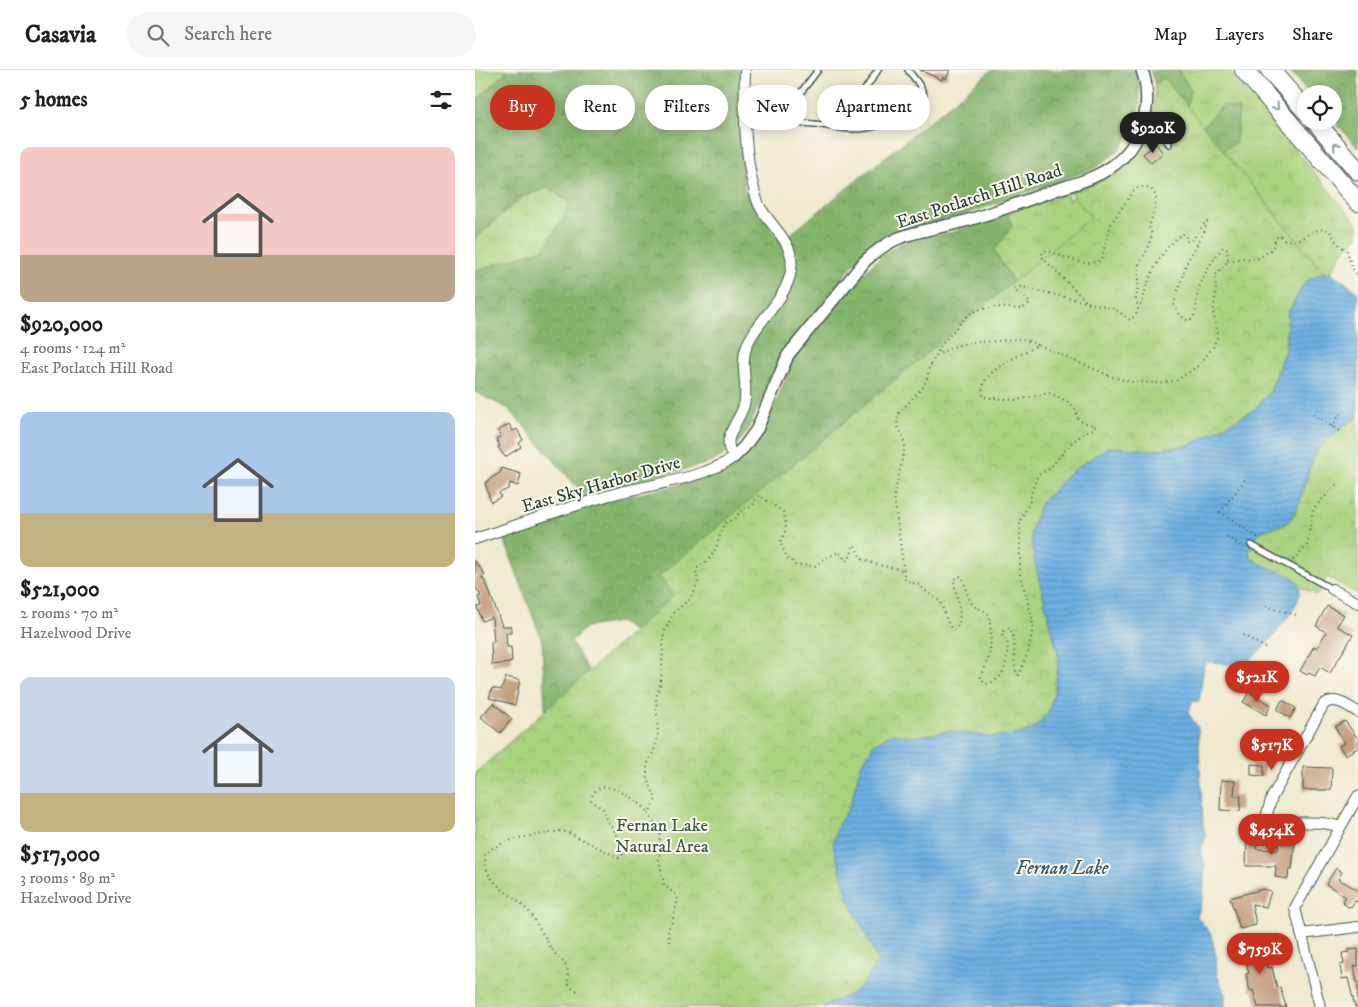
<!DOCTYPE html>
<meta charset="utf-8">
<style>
body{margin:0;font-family:"IM FELL DW Pica",serif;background:#f6f6f6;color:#202124;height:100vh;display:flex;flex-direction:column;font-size:19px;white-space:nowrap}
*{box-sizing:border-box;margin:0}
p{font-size:16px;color:#757577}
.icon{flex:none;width:28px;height:28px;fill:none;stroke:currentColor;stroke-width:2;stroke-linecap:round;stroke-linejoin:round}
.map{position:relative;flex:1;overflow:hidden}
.panel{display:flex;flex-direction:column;background:#fff;width:475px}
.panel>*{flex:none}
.hud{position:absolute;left:15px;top:15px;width:475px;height:45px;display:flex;gap:10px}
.tools{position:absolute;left:822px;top:15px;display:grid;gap:10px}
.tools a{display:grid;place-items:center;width:45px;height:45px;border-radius:50%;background:#fff;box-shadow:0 2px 12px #0003;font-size:25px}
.price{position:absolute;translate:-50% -42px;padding:0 11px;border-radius:18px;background:#c8321e;color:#fff;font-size:16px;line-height:32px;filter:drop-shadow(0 1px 2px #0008)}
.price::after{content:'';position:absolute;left:50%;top:30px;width:15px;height:11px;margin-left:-8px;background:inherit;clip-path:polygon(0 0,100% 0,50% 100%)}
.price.active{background:#222;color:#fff}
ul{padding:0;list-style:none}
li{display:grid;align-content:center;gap:10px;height:265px;padding:0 20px}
li span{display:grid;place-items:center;height:155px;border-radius:10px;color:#555}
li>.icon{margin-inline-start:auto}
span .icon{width:90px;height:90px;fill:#fffc;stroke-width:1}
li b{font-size:21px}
h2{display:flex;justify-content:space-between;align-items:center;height:60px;padding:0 20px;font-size:21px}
.chip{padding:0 18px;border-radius:22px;background:#fff;box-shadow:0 2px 12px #0003;font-size:18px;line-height:45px}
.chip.active{background:#c8321e;color:#fff}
header{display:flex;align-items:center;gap:30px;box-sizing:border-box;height:70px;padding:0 25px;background:#fff;border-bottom:1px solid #e0e0e0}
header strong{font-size:24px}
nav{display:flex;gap:28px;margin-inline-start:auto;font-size:18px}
.search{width:350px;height:45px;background:#f6f6f6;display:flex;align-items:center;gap:12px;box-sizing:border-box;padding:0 18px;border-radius:28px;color:#757577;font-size:19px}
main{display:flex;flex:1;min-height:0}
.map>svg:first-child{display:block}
.grass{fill:url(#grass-tufts);stroke:#648859}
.forest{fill:url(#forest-crowns);stroke:#527850}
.park{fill:url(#park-crowns);stroke:#648859}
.water{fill:url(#water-rules);stroke:#46768a}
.building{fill:#c39d80}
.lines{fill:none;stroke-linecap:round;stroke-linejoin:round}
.service-casing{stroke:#3e574b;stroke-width:8}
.minor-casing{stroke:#3e574b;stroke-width:12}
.tertiary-casing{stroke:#3e574b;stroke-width:14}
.motorway-casing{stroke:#3e574b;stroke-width:20}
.path{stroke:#3e574b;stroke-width:2;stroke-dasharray:1 4;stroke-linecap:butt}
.service{stroke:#fff;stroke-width:5}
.minor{stroke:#fff;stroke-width:10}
.tertiary{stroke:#fff;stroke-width:11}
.motorway{stroke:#fff;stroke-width:18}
.oneway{stroke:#8f9e9a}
.labels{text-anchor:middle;stroke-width:4;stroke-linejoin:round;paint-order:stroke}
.street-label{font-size:18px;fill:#1f3d34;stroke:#fbf7ec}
.park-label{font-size:18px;fill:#3b5b43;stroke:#fbf7ec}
.water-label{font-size:19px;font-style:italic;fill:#365f68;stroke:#fbf7ec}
</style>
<header>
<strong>Casavia</strong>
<div class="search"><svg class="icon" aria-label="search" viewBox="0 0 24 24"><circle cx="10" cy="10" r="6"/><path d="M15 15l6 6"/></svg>Search here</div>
<nav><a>Map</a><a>Layers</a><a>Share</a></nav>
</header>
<main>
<section class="panel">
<h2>5 homes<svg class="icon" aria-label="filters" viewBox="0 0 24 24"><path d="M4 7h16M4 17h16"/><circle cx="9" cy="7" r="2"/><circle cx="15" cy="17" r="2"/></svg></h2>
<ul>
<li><span style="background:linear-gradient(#f6c9c9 70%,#b9a48a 0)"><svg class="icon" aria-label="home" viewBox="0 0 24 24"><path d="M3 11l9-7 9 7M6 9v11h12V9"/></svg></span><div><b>$920,000</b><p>4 rooms · 124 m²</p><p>East Potlatch Hill Road</p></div></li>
<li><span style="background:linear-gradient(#a9c7e8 65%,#c2b280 0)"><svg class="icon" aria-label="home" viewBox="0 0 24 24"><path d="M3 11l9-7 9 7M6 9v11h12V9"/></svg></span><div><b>$521,000</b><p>2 rooms · 70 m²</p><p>Hazelwood Drive</p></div></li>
<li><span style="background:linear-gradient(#c9d6e8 75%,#c2b280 0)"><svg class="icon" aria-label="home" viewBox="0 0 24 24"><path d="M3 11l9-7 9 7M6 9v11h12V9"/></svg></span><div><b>$517,000</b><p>3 rooms · 89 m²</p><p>Hazelwood Drive</p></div></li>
</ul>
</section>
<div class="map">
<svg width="883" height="937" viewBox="0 0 883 937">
<defs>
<pattern id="grass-tufts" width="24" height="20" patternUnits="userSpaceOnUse" patternTransform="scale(1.25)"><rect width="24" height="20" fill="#a9d27e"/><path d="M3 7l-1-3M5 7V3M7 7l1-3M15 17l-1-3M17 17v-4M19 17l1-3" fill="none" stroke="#91b56e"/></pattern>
<pattern id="forest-crowns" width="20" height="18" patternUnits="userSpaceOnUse" patternTransform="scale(1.25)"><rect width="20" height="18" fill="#86b46d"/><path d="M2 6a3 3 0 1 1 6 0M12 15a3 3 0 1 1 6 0" fill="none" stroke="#6d945a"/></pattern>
<pattern id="park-crowns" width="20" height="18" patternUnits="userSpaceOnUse" patternTransform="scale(1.25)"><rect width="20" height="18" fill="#a9d27e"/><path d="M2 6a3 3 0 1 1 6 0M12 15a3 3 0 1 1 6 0" fill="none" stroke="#91b56e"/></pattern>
<pattern id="water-rules" width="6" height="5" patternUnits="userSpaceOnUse" patternTransform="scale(1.25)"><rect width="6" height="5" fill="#6cafe1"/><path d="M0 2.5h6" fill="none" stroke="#5890b7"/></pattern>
</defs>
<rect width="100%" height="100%" fill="#fbf7ec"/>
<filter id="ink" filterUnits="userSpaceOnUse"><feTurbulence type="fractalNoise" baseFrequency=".02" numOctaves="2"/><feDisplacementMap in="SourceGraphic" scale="10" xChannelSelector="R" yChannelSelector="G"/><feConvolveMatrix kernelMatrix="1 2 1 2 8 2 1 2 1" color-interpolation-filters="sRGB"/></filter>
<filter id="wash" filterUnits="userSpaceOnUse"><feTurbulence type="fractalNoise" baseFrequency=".0096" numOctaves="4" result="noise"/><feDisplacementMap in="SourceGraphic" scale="20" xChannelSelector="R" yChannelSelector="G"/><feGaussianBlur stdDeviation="1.12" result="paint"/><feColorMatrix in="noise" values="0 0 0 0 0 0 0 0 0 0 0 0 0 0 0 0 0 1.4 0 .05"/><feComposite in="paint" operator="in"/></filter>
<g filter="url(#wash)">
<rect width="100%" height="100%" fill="#efe9cf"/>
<g class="grass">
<path d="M0,0H33L4,28L0,86Z"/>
<path d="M703,0H754L883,155V167L867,183L856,203L848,202L572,273L535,207L519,181L537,156L532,143L592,123L594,130L645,98L715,19Z"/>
<path d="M74,117L96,135L69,179L0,201V167L3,166L47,127Z"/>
</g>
<g class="forest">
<path d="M33,0H265L263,39L269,119L306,172L517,0H660L663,6L665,35L658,61L642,82L620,98L491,144L425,161L405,170L385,186L306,285L272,362L258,379L237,392L110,426L34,339L0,322V201L69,179L96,135L74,117L47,127L3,166L0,167V86L4,28Z"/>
<path d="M675,0H703L715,19L709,53L680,27V14Z"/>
<path d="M814,0H881L883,3V78L859,51V24H835Z"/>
<path d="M748,35L764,39L761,73L730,90L722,62Z"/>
<path d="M532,143L537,156L519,181L535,206L572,273L574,315L585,333L610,348L661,357L699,358L713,366L715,375L678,380L632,377L596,402L565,434L539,435L531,425L528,399L515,387L485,396L449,386L436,396L441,415L456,431L459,437L444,443L391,431L336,441L303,466L298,482L310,495L342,498L350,519L365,527L376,522L387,509L402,517L406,544L425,548L439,536L451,537L454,547L444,575L454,584L472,590L507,646C494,659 455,667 436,667C430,667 423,664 417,663L399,674L386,695L375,736L363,755L358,775L310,743L275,683L284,665L303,660L309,638L295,609L266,596L235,611L144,552L111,557L96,571L122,616L156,640L212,659L240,687L248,705L234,719L142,713L115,728L106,752L112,781L138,808L149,880L158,882L168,871L174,805L187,799L203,807L214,837L222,875L259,898L261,924L254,937H172L174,928L163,916L97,937H60L41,915L0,886V715L12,724L48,712L102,674L93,640H70L67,571L28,466L134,431L217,412L244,403L262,393L275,380L292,355L319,287L392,200L408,184L427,173L479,162Z"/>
</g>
<g class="park">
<path d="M689,8L848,202L830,212L813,243L810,279L796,320L779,340L715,375L678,380L632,377L556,462L559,489L584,588L579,623L573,643L559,659L541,665L514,667L475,661L436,667L417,663L386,695L375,736L363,755L373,827L404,891C395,904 385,921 370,927C363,931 354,932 348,937H0V703L199,525L184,506L616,147L595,122C603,119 612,117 620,113C648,101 671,75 678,45C680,35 680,24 680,14Z"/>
<path d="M883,347V524L852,507L842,525L824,516L819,508L783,493L774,485C774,479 776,475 779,470C789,452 806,463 817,447C828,430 831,407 838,389C844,373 869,355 883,347Z"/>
</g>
<path class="water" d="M848,202C862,204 873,214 883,223V347C869,355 844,373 838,389C831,407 828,430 817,447C806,463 789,452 779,470C776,475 774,479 774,485C785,500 809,499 822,511C823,515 825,519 825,523C824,538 784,586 770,593C757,598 744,591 732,592L729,595L724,632L718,631L713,643L723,658L728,755L731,766L726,781L730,796L728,827L722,847L736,864L741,886L742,905L750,924V937H348C354,932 363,931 370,927C385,921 395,904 403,891L373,827L358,775L363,755L375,736L386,695L399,674L417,663L436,667L475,661L514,667L541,665L559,659L573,643L579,623L584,588L559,489L556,462L565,434L596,402L632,377L678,380L715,375L779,340L796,320L810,279L813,243L830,212Z"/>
<g id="blocks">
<g class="building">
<path d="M445,0H475L471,9L468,7L467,10Z"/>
<path d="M681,74L688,83L676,93L668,84Z"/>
<path d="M34,354L38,361L42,359L48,370L44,373L46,377L30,387L23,377L25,376L21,369L26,366L23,361Z"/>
<path d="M27,398L46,404L43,416L35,413L33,419L24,423L26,427L16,432L10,413L13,411V410L25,403Z"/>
<path d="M0,490L10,505L7,507L12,515L27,556H36V563H31L32,577H36L37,591L35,592V593L17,595L16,572H19L17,547L7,551L2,537L6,536L3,527L6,526L0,516Z"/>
<path d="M852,536L869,545L862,556L878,565L855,603L845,597L840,606L834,603L832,605L825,601L839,576L842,578L851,562L841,556Z"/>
<path d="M31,607L45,610L40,635L14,628L17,618L26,620Z"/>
<path d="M774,622L796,635L791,645L768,632Z"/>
<path d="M807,630L821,638L815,648L802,640Z"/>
<path d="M18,633L37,649L25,663L6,647Z"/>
<path d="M870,651L883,669V678L870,685L864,676L870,673L860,657Z"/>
<path d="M776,694L789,695V706L776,705Z"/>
<path d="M828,697L857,698L856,720H828Z"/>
<path d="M746,710L760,711L759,726H766L765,741L745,740Z"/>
<path d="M772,766H782L781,779L803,780L804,768L820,770L817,799H814L813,809L800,807L801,796H771Z"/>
<path d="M861,798L867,802L863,809L883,820V832L880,831L877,836L873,837L869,834L868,830L871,827L851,814Z"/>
<path d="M788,819L796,821L791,837L777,834L781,855L765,859L755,828Z"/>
<path d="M785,870L793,898L797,897L802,918L805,917L811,937H783L778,920L775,921L771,904L774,903L770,888L761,891L758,877Z"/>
<path d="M883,879V896H879L882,912H883V937H880L873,908L867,909L865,895L869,894L867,883L874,882L873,880Z"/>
</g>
</g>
</g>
<g filter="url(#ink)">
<use href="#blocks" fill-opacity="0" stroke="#3e574b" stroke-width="1"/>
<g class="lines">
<g class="service-casing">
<g id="service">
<path d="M669,51L682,58L694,74"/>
<path d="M310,52L313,39L343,0"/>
<path d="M270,54C293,53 316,52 339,54C351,55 364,59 377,59C398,60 420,50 437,39C443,36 450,33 449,26C448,17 438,7 433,0"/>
<path d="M361,57L377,39L403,0"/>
<path d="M776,475L857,519"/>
</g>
</g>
<g class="minor-casing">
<g id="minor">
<path d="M0,469C45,454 90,438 135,425C171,415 230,409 259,387C244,369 264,353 269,335C274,315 264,296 272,275C283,249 310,232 316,201C321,172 295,157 284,135C280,126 278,115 276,106C269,70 269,36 270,0"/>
<path d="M857,519L883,533"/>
<path d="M865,757C841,748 816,756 791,750L792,744L797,727L849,634C861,626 872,636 883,642"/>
<path d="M826,864L883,857"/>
<path d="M845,937L820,838L883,726"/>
</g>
</g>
<g class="tertiary-casing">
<path id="tertiary" d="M259,387L269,377L282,359L313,285L390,191C400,182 411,173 424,168C445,160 469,157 490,151C521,142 550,131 580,120C599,114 619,109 636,97C667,76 679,35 667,0"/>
</g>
<g class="motorway-casing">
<g id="motorway">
<path d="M769,0L883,132"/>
<path d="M795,0L831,41"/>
<path d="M840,51L883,101"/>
</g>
</g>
<g class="path">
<path d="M753,191L767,188L782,189L797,179L801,168L805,165L809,170C813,170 818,171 822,170C834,166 840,157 854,160L862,173L872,181L877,198L883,207"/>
<path d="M614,234L566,186L569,181C575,180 578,183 584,185C598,190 613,197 626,190L636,154L659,120L665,117C691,117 678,143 674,157L677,165L672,181L664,194V211L661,229L663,239L661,245L655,250L640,239L548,217L538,216C539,223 543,222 548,225C551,227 553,231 555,234L546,239L520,237L503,240L494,244L481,258L467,274L453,300V306L448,317L424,343L422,355L428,366L430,376L419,427L430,510L444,515L457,526L465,531L473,553L478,560L481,559C490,544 480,525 479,510L484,506L488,508C490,515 493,531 499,536C504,540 510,539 514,545C517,572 517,582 506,607L509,613L513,614C532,608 531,592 533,575L532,571L527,567L529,561L534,558C543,568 536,591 542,604L544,605L553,582L558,557L557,547L545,504V451L555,431L559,414L563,405L574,399L597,372L612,361L619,359L620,355C593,351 608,345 596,334C589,329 581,326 574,323L541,330L508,327C508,324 507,318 508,315C516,296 547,285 563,275L640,308L657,312L686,313L701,311L723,296L739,276L743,265L738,243L741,222L740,206L753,191L752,179L748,177C738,190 729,203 724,218C720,230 724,242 715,251C706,248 703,243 699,234L711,194L729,162L732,152L731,151L719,168L715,171H711V165L708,164C689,173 670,213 667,234L663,236"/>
<path d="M461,286C485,271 495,273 521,271C542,270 542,265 563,275"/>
<path d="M838,344L867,363"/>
<path d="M857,357L867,341"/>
<path d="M770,410L745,442L782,467L783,471"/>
<path d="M752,467L769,478"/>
<path d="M818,490L832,476L838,439L862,414"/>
<path d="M791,536L821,545"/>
<path d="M768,565L791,578"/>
<path d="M194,872L193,859L197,852L203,829L200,824L193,819L189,814L184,790L185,764L183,756L173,745L181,729L172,707V695L179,681L183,664L181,628L186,611L189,563L198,543L214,530L221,517L223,512L221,500C225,494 229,494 233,490C243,480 244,464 250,453L259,449L268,438C281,438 277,434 282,426H285L308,442C312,454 312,462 305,472L312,488L317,491L320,495L341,496C347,488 355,487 363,482L366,484L371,491L376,486L378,475L380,476L387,489L403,495L428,500"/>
<path d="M102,921C86,914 97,908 91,896C88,890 82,887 78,881C71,870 64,857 56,845C42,824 4,814 11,783C32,766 61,766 86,761L92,762L144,788L147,784L142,765L133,752L128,739L116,731L118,723C121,720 124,718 128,717C141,716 167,733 174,743"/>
</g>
<use href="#service" class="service"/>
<use href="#minor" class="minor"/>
<use href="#tertiary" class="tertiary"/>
<use href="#motorway" class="motorway"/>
</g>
<defs><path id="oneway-chevron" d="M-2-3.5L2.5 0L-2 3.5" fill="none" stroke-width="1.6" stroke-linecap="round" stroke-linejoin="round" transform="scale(1.25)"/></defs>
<g class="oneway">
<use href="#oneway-chevron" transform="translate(801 37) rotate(49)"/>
<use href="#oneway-chevron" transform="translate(861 76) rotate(-131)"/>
</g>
</g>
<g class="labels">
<g class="street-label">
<text transform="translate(504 126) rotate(-18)" y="6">East Potlatch Hill Road</text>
<text transform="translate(126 414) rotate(-16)" y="6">East Sky Harbor Drive</text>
</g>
<g class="park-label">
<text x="187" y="761">Fernan Lake<tspan x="187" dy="21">Natural Area</tspan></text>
</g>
<g class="water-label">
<text x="587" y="804">Fernan Lake</text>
</g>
</g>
</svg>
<div class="tools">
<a><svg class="icon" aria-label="locate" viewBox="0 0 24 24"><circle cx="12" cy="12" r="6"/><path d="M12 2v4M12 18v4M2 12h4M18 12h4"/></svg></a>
</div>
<b class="price active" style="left:678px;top:84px">$920K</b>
<b class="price" style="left:782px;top:633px">$521K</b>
<b class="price" style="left:797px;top:701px">$517K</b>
<b class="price" style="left:797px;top:786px">$454K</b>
<b class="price" style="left:785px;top:905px">$759K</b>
<div class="hud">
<a class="chip active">Buy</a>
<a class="chip">Rent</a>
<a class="chip">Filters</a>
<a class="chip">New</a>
<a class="chip">Apartment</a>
</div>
</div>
</main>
